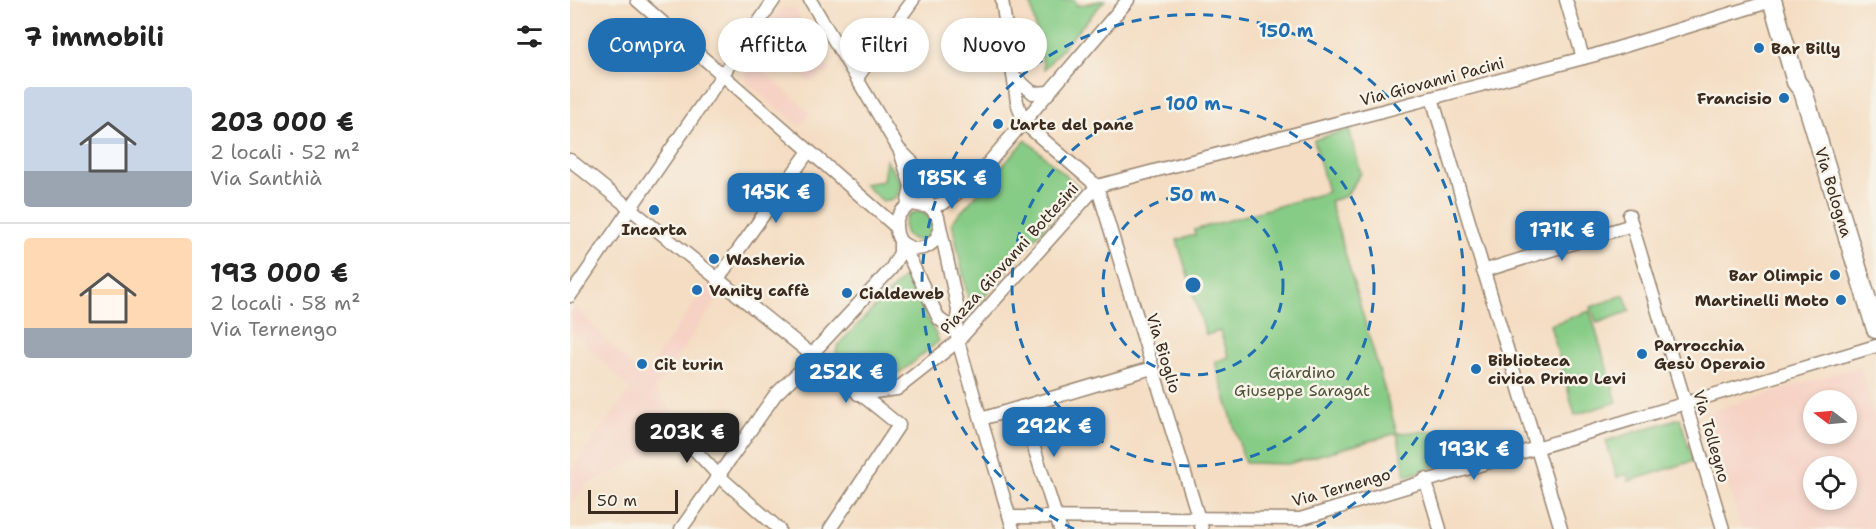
<!DOCTYPE html>
<html lang="it">
<meta charset="utf-8">
<style>
body{margin:0;font-family:"Shantell Sans",sans-serif;background:#f6f6f6;color:#222;height:100vh;display:flex;flex-direction:column;font-size:22px;white-space:nowrap}
*{box-sizing:border-box;margin:0}
p{font-size:20px;color:#767676}
.icon{flex:none;width:33px;height:33px;fill:none;stroke:currentColor;stroke-width:2;stroke-linecap:round;stroke-linejoin:round}
.map{position:relative;flex:1;overflow:hidden}
.details{display:flex;flex-direction:column;background:#fff;width:570px}
.details>*{flex:none}
.guide{position:absolute;left:18px;top:18px;width:570px;height:54px;display:flex;gap:12px}
.needle{width:39px;rotate:286deg}
.tools{position:absolute;left:1233px;top:390px;display:grid;gap:12px}
.tools a{display:grid;place-items:center;width:54px;height:54px;border-radius:50%;background:#fff;box-shadow:0 3px 9px #0003;font-size:30px}
.scale{position:absolute;left:18px;bottom:15px;width:90px;box-sizing:border-box;padding-left:6px;border:3px solid #3b2a1e;border-top:0;font-size:16px;line-height:21px;white-space:nowrap;color:#3b2a1e;-webkit-text-stroke:4px #f7f3e8;paint-order:stroke}
.price{position:absolute;translate:-50% -51px;padding:0 14px;border-radius:12px;background:#1f6fb2;color:#fff;font-size:20px;line-height:39px;filter:drop-shadow(0 2px 3px #0008)}
.price::after{content:'';position:absolute;left:50%;top:36px;width:18px;height:14px;margin-left:-9px;background:inherit;clip-path:polygon(0 0,100% 0,50% 100%)}
.price.active{background:#222;color:#fff}
ul{padding:0;list-style:none}
li{display:flex;align-items:center;gap:18px;height:150px;padding:0 24px}
li+li{border-top:2px solid #e0e0e0}
li span{display:grid;place-items:center;flex:none;width:168px;height:120px;border-radius:6px;color:#555}
li>.icon{margin-inline-start:auto}
span .icon{width:72px;height:72px;fill:#fffc;stroke-width:1}
li b{font-size:26px}
h2{display:flex;justify-content:space-between;align-items:center;height:72px;padding:0 24px;font-size:26px}
.tag{padding:0 21px;border-radius:27px;background:#fff;box-shadow:0 3px 9px #0003;font-size:21px;line-height:54px}
.tag.active{background:#1f6fb2;color:#fff}
main{display:flex;flex:1;min-height:0}
.map>svg:first-child{display:block}
.built{fill:#f6d2c5;fill-rule:evenodd}
.green{fill:#87cc86;stroke:#617b52;stroke-width:1.5}
.lines{fill:none;stroke-linecap:round;stroke-linejoin:round}
.street-casing{stroke:#988470;stroke-width:15}
.secondary-casing{stroke:#988470;stroke-width:21}
.street{stroke:#fff;stroke-width:12}
.secondary{stroke:#fff;stroke-width:18}
.ring{fill:none;stroke:#1f6fb2;stroke-width:3;stroke-dasharray:10 8}
.poi-dot{fill:#1f6fb2;stroke:#f7f3e8;stroke-width:2}
.labels{text-anchor:middle;stroke-width:5;stroke-linejoin:round;paint-order:stroke}
.poi-label{font-size:16px;font-weight:bold;fill:#3b2a1e;stroke:#f7f3e8;text-anchor:start}
.street-label{font-size:16px;fill:#3b2a1e;stroke:#f7f3e8}
.park-label{font-size:16px;fill:#4e5238;stroke:#f7f3e8}
.centre{fill:#1f6fb2;stroke:#f7f3e8;stroke-width:3}
.ring-label{font-size:18px;text-anchor:middle;font-weight:bold;fill:#1f6fb2;stroke:#f7f3e8;stroke-width:5;stroke-linejoin:round;paint-order:stroke}
</style>
<main>
<section class="details">
<h2>7 immobili<svg class="icon" aria-label="filters" viewBox="0 0 24 24"><path d="M4 7h16M4 17h16"/><circle cx="9" cy="7" r="2"/><circle cx="15" cy="17" r="2"/></svg></h2>
<ul>
<li><span style="background:linear-gradient(#c9d6e8 70%,#9aa5b1 0)"><svg class="icon" aria-label="home" viewBox="0 0 24 24"><path d="M3 11l9-7 9 7M6 9v11h12V9"/></svg></span><div><b>203 000 €</b><p>2 locali · 52 m²</p><p>Via Santhià</p></div></li>
<li><span style="background:linear-gradient(#ffd9b3 75%,#9aa5b1 0)"><svg class="icon" aria-label="home" viewBox="0 0 24 24"><path d="M3 11l9-7 9 7M6 9v11h12V9"/></svg></span><div><b>193 000 €</b><p>2 locali · 58 m²</p><p>Via Ternengo</p></div></li>
</ul>
</section>
<div class="map">
<svg width="1306" height="529" viewBox="0 0 1306 529">
<rect width="100%" height="100%" fill="#f7f3e8"/>
<filter id="ink" filterUnits="userSpaceOnUse"><feTurbulence type="fractalNoise" baseFrequency=".0167" numOctaves="2"/><feDisplacementMap in="SourceGraphic" scale="12" xChannelSelector="R" yChannelSelector="G"/><feConvolveMatrix kernelMatrix="1 2 1 2 8 2 1 2 1" color-interpolation-filters="sRGB"/></filter>
<filter id="wash" filterUnits="userSpaceOnUse"><feTurbulence type="fractalNoise" baseFrequency=".008" numOctaves="4" result="noise"/><feDisplacementMap in="SourceGraphic" scale="24" xChannelSelector="R" yChannelSelector="G"/><feGaussianBlur stdDeviation="1.35" result="paint"/><feColorMatrix in="noise" values="0 0 0 0 0 0 0 0 0 0 0 0 0 0 0 0 0 1.4 0 .05"/><feComposite in="paint" operator="in"/></filter>
<g filter="url(#wash)">
<rect width="100%" height="100%" fill="#f4ddc2"/>
<g class="built">
<path d="M225,8L260,71L238,82L211,37L191,69L240,113L230,127L176,82V59L211,9Z"/>
<path d="M137,285L150,295L85,390L121,434L16,485L0,508V470L60,390L0,328V313L5,306L72,378Z"/>
<path d="M1290,366L1306,422V529H1171L1135,413ZM1276,400V434H1244V400ZM1244,466H1276V500H1244Z"/>
</g>
<g class="green">
<path d="M460,0H505L507,6L535,0L474,69Z"/>
<path d="M779,129L791,173L776,196L760,201L827,433L864,431L873,464L836,476L827,433L718,464L675,463L645,362L659,357L650,331L636,335L607,240L625,235L624,230L758,192L744,140Z"/>
<path d="M456,140L509,187L401,312L382,222Z"/>
<path d="M316,160L331,183L329,193L323,200L313,201L293,184L313,181Z"/>
<circle cx="348" cy="226" r="14"/>
<path d="M336,275L369,341C352,354 310,397 288,383C279,378 271,361 266,352L268,345Z"/>
<path d="M1054,295L1060,311L1027,323L1021,307Z"/>
<path d="M1020,311L1047,402L1005,415L980,325Z"/>
<path d="M1110,418L1123,461L1059,481L1057,474L1047,477L1036,441Z"/>
</g>
</g>
<g filter="url(#ink)">
<g class="lines">
<g class="street-casing">
<g id="street">
<path d="M67,0L325,226"/>
<path d="M240,0L330,151L341,186L337,207"/>
<path d="M432,0L447,102L454,123"/>
<path d="M996,0L1013,58"/>
<path d="M443,75L463,93L480,92"/>
<path d="M287,78L343,0"/>
<path d="M862,98L991,529"/>
<path d="M454,123L527,186"/>
<path d="M331,151L345,165L360,207"/>
<path d="M0,160L329,425L260,529"/>
<path d="M349,172L403,181"/>
<path d="M527,186L1025,55L1205,0"/>
<path d="M527,186L632,529"/>
<path d="M360,207L374,203L403,181L558,0"/>
<path d="M1059,215L1153,529"/>
<path d="M370,230C364,249 345,255 330,241C322,226 326,211 342,204L360,207L368,217L388,310L386,331L388,341L443,529"/>
<path d="M337,246L338,255L369,319L386,331"/>
<path d="M913,271L1062,225"/>
<path d="M147,280L239,151"/>
<path d="M0,296L204,0"/>
<path d="M240,356L321,269L330,253V241"/>
<path d="M288,394L327,389L388,341L527,186"/>
<path d="M451,407L490,529"/>
<path d="M411,419L582,368"/>
<path d="M108,432L149,476L209,529"/>
<path d="M855,479L870,529"/>
<path d="M440,517L730,519L1306,346"/>
<path d="M111,529L205,395L243,358"/>
</g>
</g>
<g class="secondary-casing">
<path id="secondary" d="M1202,0L1226,82L1233,91L1306,329"/>
</g>
<use href="#street" class="street"/>
<use href="#secondary" class="secondary"/>
</g>
</g>
<g class="ring">
<circle cx="623" cy="285" r="90"/>
<circle cx="623" cy="285" r="181"/>
<path d="M504 529A271 271 0 1 1 742 529"/>
</g>
<g class="poi-dot">
<circle cx="1189" cy="48" r="6"/>
<circle cx="1214" cy="98" r="6"/>
<circle cx="428" cy="124" r="6"/>
<circle cx="84" cy="210" r="6"/>
<circle cx="144" cy="259" r="6"/>
<circle cx="1265" cy="275" r="6"/>
<circle cx="127" cy="290" r="6"/>
<circle cx="277" cy="293" r="6"/>
<circle cx="1271" cy="300" r="6"/>
<circle cx="1072" cy="354" r="6"/>
<circle cx="72" cy="364" r="6"/>
<circle cx="906" cy="369" r="6"/>
</g>
<g class="labels">
<g class="poi-label">
<text x="1201" y="54">Bar Billy</text>
<text x="1202" y="104" text-anchor="end">Francisio</text>
<text x="440" y="130">L'arte del pane</text>
<text x="84" y="235" text-anchor="middle">Incarta</text>
<text x="156" y="265">Washeria</text>
<text x="1253" y="281" text-anchor="end">Bar Olimpic</text>
<text x="139" y="296">Vanity caffè</text>
<text x="289" y="299">Cialdeweb</text>
<text x="1259" y="306" text-anchor="end">Martinelli Moto</text>
<text x="1084" y="351">Parrocchia<tspan x="1084" dy="18">Gesù Operaio</tspan></text>
<text x="918" y="366">Biblioteca<tspan x="918" dy="18">civica Primo Levi</tspan></text>
<text x="84" y="370">Cit turin</text>
</g>
<g class="street-label">
<text transform="translate(862 81) rotate(-15)" y="6">Via Giovanni Pacini</text>
<text transform="translate(1264 192) rotate(73)" y="6">Via Bologna</text>
<text transform="translate(439 258) rotate(-48)" y="6">Piazza Giovanni Bottesini</text>
<text transform="translate(594 353) rotate(73)" y="6">Via Bioglio</text>
<text transform="translate(1142 436) rotate(74)" y="6">Via Tollegno</text>
<text transform="translate(771 487) rotate(-16)" y="6">Via Ternengo</text>
</g>
<g class="park-label">
<text x="732" y="378">Giardino<tspan x="732" dy="18">Giuseppe Saragat</tspan></text>
</g>
</g>
<circle cx="623" cy="285" r="9" class="centre"/>
<g class="ring-label">
<text x="716" y="37">150 m</text>
<text x="623" y="110">100 m</text>
<text x="623" y="201">50 m</text>
</g>
</svg>
<div class="tools">
<a><svg class="needle" viewBox="-14 -14 28 28"><path d="M0-13l5 13h-10z" fill="#e53935"/><path d="M0 13l5-13h-10z" fill="#767676"/></svg></a>
<a><svg class="icon" aria-label="locate" viewBox="0 0 24 24"><circle cx="12" cy="12" r="6"/><path d="M12 2v4M12 18v4M2 12h4M18 12h4"/></svg></a>
</div>
<div class="scale">50 m</div>
<b class="price" style="left:382px;top:210px">185K €</b>
<b class="price" style="left:206px;top:224px">145K €</b>
<b class="price" style="left:992px;top:262px">171K €</b>
<b class="price" style="left:276px;top:404px">252K €</b>
<b class="price" style="left:484px;top:458px">292K €</b>
<b class="price active" style="left:117px;top:464px">203K €</b>
<b class="price" style="left:904px;top:481px">193K €</b>
<div class="guide">
<a class="tag active">Compra</a>
<a class="tag">Affitta</a>
<a class="tag">Filtri</a>
<a class="tag">Nuovo</a>
</div>
</div>
</main>
